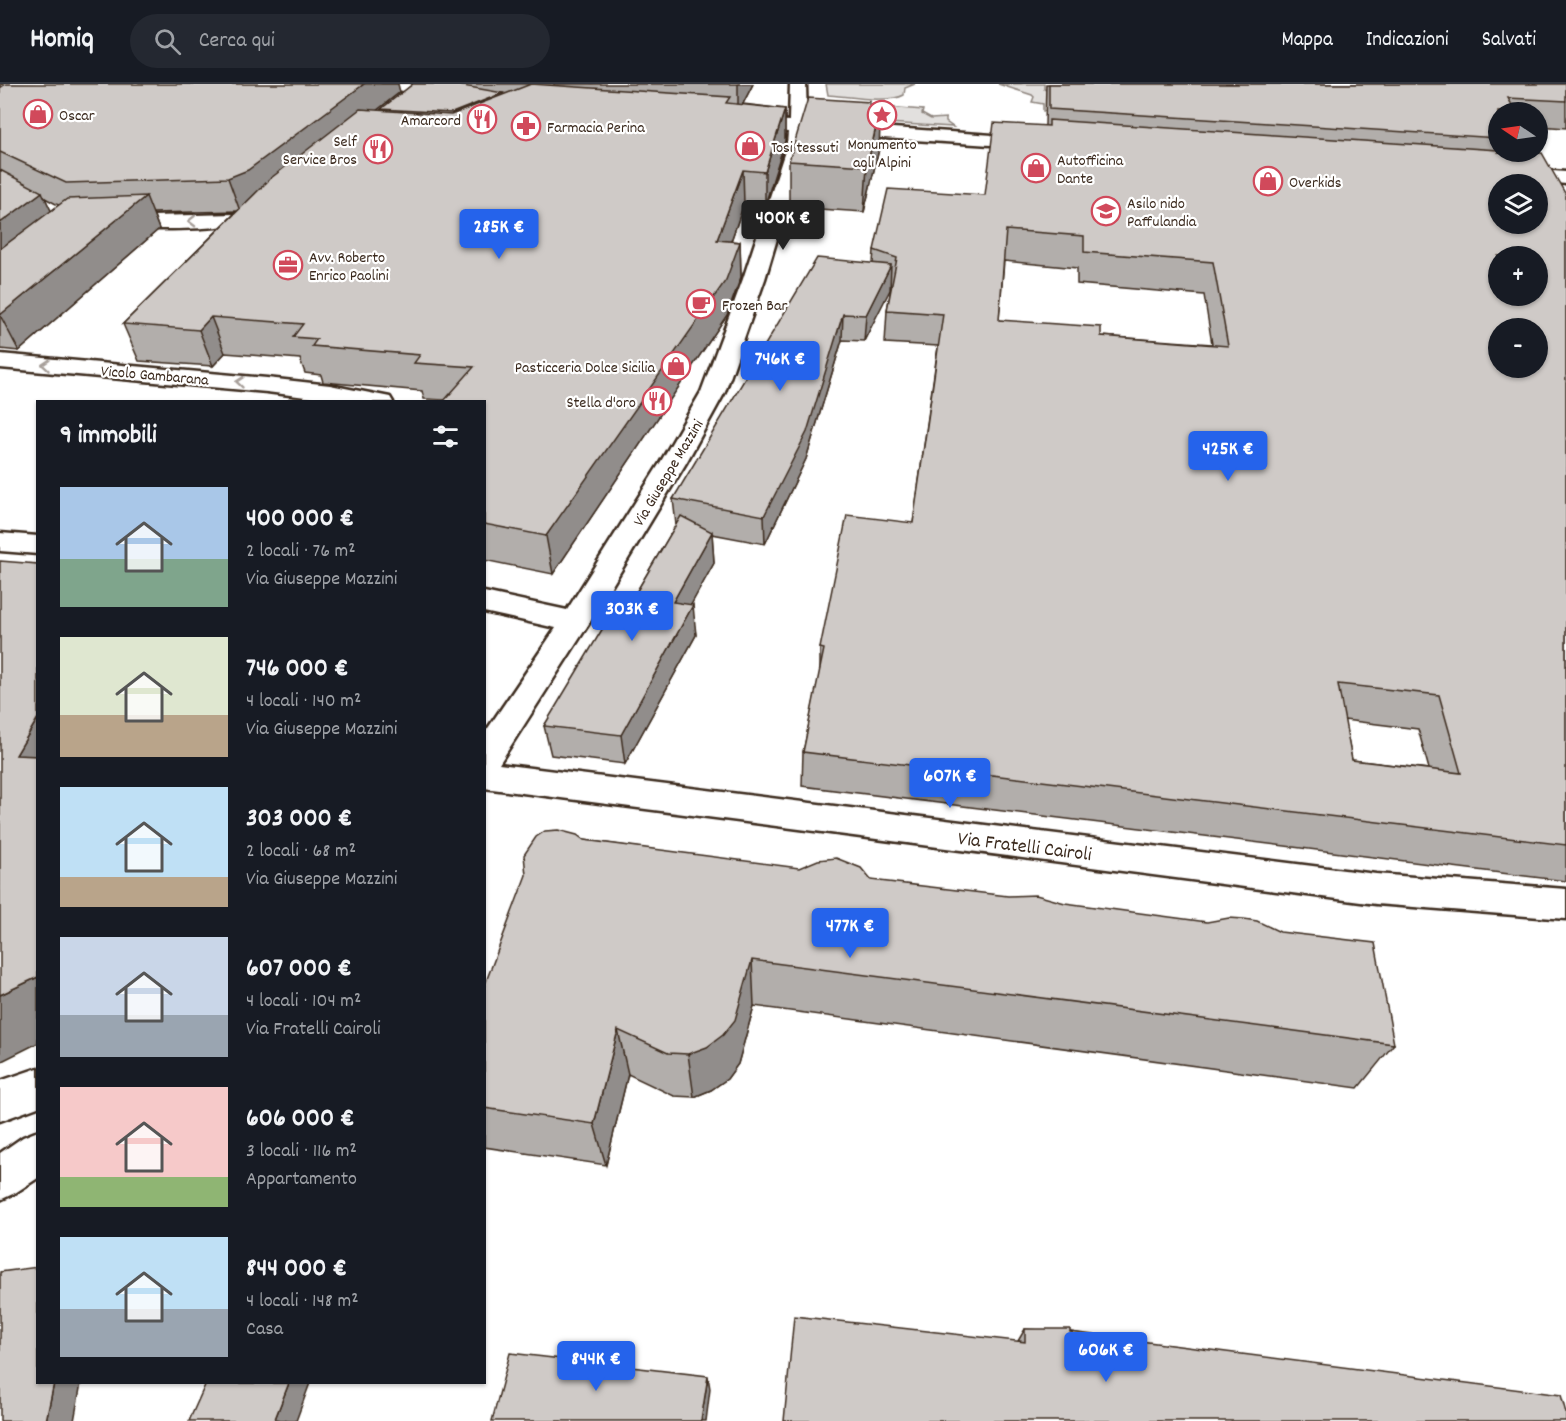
<!DOCTYPE html>
<html lang="it">
<meta charset="utf-8">
<style>
body{margin:0;font-family:Dekko,sans-serif;background:#242831;color:#f1f3f6;height:100vh;display:flex;flex-direction:column;font-size:22px;white-space:nowrap}
*{box-sizing:border-box;margin:0}
p{font-size:20px;color:#9ea1a6}
.icon{flex:none;width:33px;height:33px;fill:none;stroke:currentColor;stroke-width:2;stroke-linecap:round;stroke-linejoin:round}
.map{position:relative;flex:1;overflow:hidden}
.drawer{position:absolute;left:36px;top:316px;width:450px;height:984px;display:flex;flex-direction:column;background:#171b24;border-radius:0px;box-shadow:0 2px 4px #0004}
.drawer>*{flex:none}
.needle{width:39px;rotate:283deg}
.fabs{position:absolute;left:1488px;top:18px;display:grid;gap:12px}
.fabs a{display:grid;place-items:center;width:60px;height:60px;border-radius:50%;background:#171b24;box-shadow:0 2px 4px #0004;font-size:30px}
.price{position:absolute;translate:-50% -51px;padding:0 14px;border-radius:6px;background:#2563eb;color:#fff;font-size:20px;line-height:39px;filter:drop-shadow(0 2px 3px #0008)}
.price::after{content:'';position:absolute;left:50%;top:36px;width:18px;height:14px;margin-left:-9px;background:inherit;clip-path:polygon(0 0,100% 0,50% 100%)}
.price.current{background:#222;color:#fff}
ul{padding:0;list-style:none}
li{display:flex;align-items:center;gap:18px;height:150px;padding:0 24px}
li span{display:grid;place-items:center;flex:none;width:168px;height:120px;border-radius:0px;color:#555}
li>.icon{margin-inline-start:auto}
span .icon{width:72px;height:72px;fill:#fffc;stroke-width:1}
li b{font-size:26px}
h2{display:flex;justify-content:space-between;align-items:center;height:72px;padding:0 24px;font-size:26px}
header{display:flex;align-items:center;gap:36px;box-sizing:border-box;height:84px;padding:0 30px;background:#171b24;border-bottom:2px solid #363941}
header strong{font-size:28px}
nav{display:flex;gap:33px;margin-inline-start:auto;font-size:21px}
.search{width:420px;height:54px;background:#242831;display:flex;align-items:center;gap:15px;box-sizing:border-box;padding:0 21px;border-radius:33px;color:#9ea1a6;font-size:22px}
.map>svg:first-child{display:block}
.green{fill:#e2e0de;stroke:#8e857e;stroke-width:1.5}
.lines{fill:none;stroke-linecap:round;stroke-linejoin:round}
.minor-casing{stroke:#3b2a1e;stroke-width:5}
.minor{fill:#fff;fill-rule:evenodd}
.wall{fill:#b2aeab;stroke:#3b2a1e;stroke-width:1.5;fill-rule:evenodd}
.shaded-wall{fill:#918d8b;stroke:#3b2a1e;stroke-width:1.5}
.building{fill:#cfcac7;stroke:#3b2a1e;stroke-width:1.5;fill-rule:evenodd}
.oneway{stroke:#a79f9a}
.labels{text-anchor:middle;stroke-width:4.5;stroke-linejoin:round;paint-order:stroke}
.far-poi-label{font-size:16px;fill:#3b2a1e;stroke:#fff;text-anchor:start}
.far-street-label{font-size:16px;fill:#3b2a1e;stroke:#fff}
.street-label{font-size:20px;fill:#3b2a1e;stroke:#fff}
</style>
<header>
<strong>Homiq</strong>
<div class="search"><svg class="icon" aria-label="search" viewBox="0 0 24 24"><circle cx="10" cy="10" r="6"/><path d="M15 15l6 6"/></svg>Cerca qui</div>
<nav><a>Mappa</a><a>Indicazioni</a><a>Salvati</a></nav>
</header>
<div class="map">
<svg width="1566" height="1337" viewBox="0 0 1566 1337">
<rect width="100%" height="100%" fill="#fff"/>
<filter id="ink" filterUnits="userSpaceOnUse"><feTurbulence type="fractalNoise" baseFrequency=".0167" numOctaves="2"/><feDisplacementMap in="SourceGraphic" scale="12" xChannelSelector="R" yChannelSelector="G"/><feConvolveMatrix kernelMatrix="1 2 1 2 8 2 1 2 1" color-interpolation-filters="sRGB"/></filter>
<g filter="url(#ink)">
<g class="green">
<path d="M826,0H915L905,4L904,11C888,20 846,12 828,11Z"/>
<path d="M998,0H1044V5L1050,8L1051,27H1043V20L1032,18L1034,13L1032,11Z"/>
<path d="M828,18L923,26L922,30L931,35L946,34V38L953,43L838,36Z"/>
</g>
<g class="lines">
<g class="minor-casing">
<g id="minor">
<path d="M383,0H423L460,6L462,10L460,14L454,15L391,5Z"/>
<path d="M790,0H806L807,38L1037,54L1043,55L1046,59L1043,63L1037,64L806,49L805,61L765,195L725,308L686,379L590,538L499,680L1376,790L1566,805V835L1376,820L484,704V650L556,544L484,528V508L567,526L660,379L701,308L743,195L787,61L788,48L741,44L735,43L732,39L735,35L741,34L789,37Z"/>
<path d="M1510,84L1566,88V100L1503,94L1501,90L1503,86Z"/>
<path d="M269,117L276,119L279,123C260,151 145,144 111,145L104,143L101,139L104,135L111,133L236,130Z"/>
<path d="M0,270L267,294L330,301L390,313L393,318H344L267,308L0,284Z"/>
<path d="M0,449L38,452V470L0,467Z"/>
<path d="M38,984V1023L0,1037V997Z"/>
<path d="M38,1047V1094L15,1109L0,1116V1069L23,1053Z"/>
</g>
</g>
<use href="#minor" class="minor"/>
</g>
<g class="wall">
<path d="M0,0L400,8L377,26L381,27V25L413,0H541L554,1V0H753L743,20L785,25V57L765,121L744,120L731,157L740,158L741,193L727,231L553,490L484,476V318L424,315L422,307L323,298L321,291L305,289L300,275L225,269L213,282L139,277L123,240L237,127L153,129L159,145L19,267L0,265ZM45,114L56,120L59,121L51,127Z"/>
<path d="M1046,0H1566V44L1538,42V28H1498V68H1526L1566,111V797L802,702L803,668L820,588V564L913,439L938,262L885,259L887,226L891,205L890,204L864,257L842,256L806,375L765,460L712,450L714,479L691,520L696,551L625,680L551,671L544,642L634,512L676,441L673,415L873,179L874,166L985,111L1045,41ZM1004,177L1077,184V200L1204,211L1212,260L1101,252L999,236ZM1344,636L1418,645L1429,685L1352,676Z"/>
<path d="M869,20L879,65L864,128L789,123V77Z"/>
<path d="M584,756L871,796L1394,960L1358,1004L754,922L738,980L727,995L711,1006L694,1013L674,1012L628,990L606,1081L484,1063V903Z"/>
<path d="M1025,1245L1070,1248L1566,1329L1018,1257Z"/>
</g>
<g class="shaded-wall">
<path d="M364,0H398L400,8L259,119L240,127L228,94Z"/>
<path d="M738,0H753L738,29Z"/>
<path d="M503,9L506,27L456,48L452,29Z"/>
<path d="M881,21L879,65L864,128L867,82Z"/>
<path d="M785,25V57L765,121V88Z"/>
<path d="M743,86L744,120L719,191L717,156Z"/>
<path d="M42,108L58,141L0,186V139Z"/>
<path d="M146,112L159,145L19,267L0,231Z"/>
<path d="M740,158L741,193L727,231L553,490L546,452Z"/>
<path d="M891,181L890,206L864,257L866,231Z"/>
<path d="M843,230L842,256L806,375L765,460L764,432Z"/>
<path d="M211,233L225,269L213,282L199,246Z"/>
<path d="M712,448L714,479L676,548L673,518Z"/>
<path d="M693,521L696,551L625,680L621,651Z"/>
<path d="M38,634V701L16,671Z"/>
<path d="M752,876L754,922L738,980L727,995L711,1006L694,1013L688,970Z"/>
<path d="M38,893V959L0,978V911Z"/>
<path d="M618,946L628,990L606,1081L594,1040Z"/>
<path d="M708,1292L710,1305L706,1337H701Z"/>
<path d="M54,1299H81L74,1337H46Z"/>
<path d="M289,1299H310L296,1337H278L275,1335Z"/>
</g>
<g class="building">
<path d="M6,0H364L248,86L228,94L66,99L0,68V4Z"/>
<path d="M413,0H452L503,9L452,29L381,25Z"/>
<path d="M531,0L730,13L726,19L785,25L765,88L743,86L717,156L740,158L726,196L546,452L484,440V318H443L474,283L414,279L420,271L312,262L317,255L293,253L303,240L211,233L199,246L123,240L271,94L360,25L451,31Z"/>
<path d="M1049,0H1566V17L1508,14L1516,28H1498V54L1049,25Z"/>
<path d="M808,14L870,18L869,20L881,21L867,82L789,77Z"/>
<path d="M1049,36L1498,66V68L1542,69L1566,111V761L803,668L824,565L820,564L847,431L913,439L943,230L887,226L897,174L874,166L888,105L985,111L994,39L1049,42ZM1498,100H1538V140H1498ZM1006,146L1084,152V168L1213,178L1228,262L1101,252V243L999,236ZM1498,172H1538V212H1498ZM1498,244H1538V284H1498ZM1338,600L1439,611L1461,689L1352,676Z"/>
<path d="M0,86L42,108L0,139Z"/>
<path d="M146,112L0,231V165L67,115Z"/>
<path d="M817,174L891,181L866,231L843,230L807,348L764,432L673,415Z"/>
<path d="M681,432L712,448L673,518L693,521L621,651L544,642L624,509L634,512Z"/>
<path d="M0,477L38,480V634L16,671L38,672V893L0,911Z"/>
<path d="M558,746L577,751L584,756L799,784L818,776L836,774L861,784L871,796L1008,812L1036,811L1065,819L1207,838L1229,834L1244,835L1257,837L1280,848L1375,859L1394,960L752,876L735,936L723,951L707,963L688,970L668,969L618,946L594,1040L484,1024V903L526,791L524,771L536,753L545,747Z"/>
<path d="M38,1183V1299H54L46,1337H47H0V1188Z"/>
<path d="M794,1232L1025,1258V1245H1070V1248L1561,1311L1566,1329V1337H784Z"/>
<path d="M510,1269L708,1292L701,1337H492Z"/>
<path d="M206,1299H289L275,1335L289,1337H189Z"/>
</g>
<defs><path id="oneway-chevron" d="M-2-3.5L2.5 0L-2 3.5" fill="none" stroke-width="1.6" stroke-linecap="round" stroke-linejoin="round" transform="scale(1.5)"/></defs>
<g class="oneway">
<use href="#oneway-chevron" transform="translate(192 137) rotate(179)"/>
<use href="#oneway-chevron" transform="translate(46 281) rotate(-175)"/>
<use href="#oneway-chevron" transform="translate(240 298) rotate(-175)"/>
</g>
</g>
<defs>
<g id="shop-ring" transform="scale(1.5)"><circle r="9.5" fill="#fff" stroke="#d1495b" stroke-width="1.5"/><path d="M-5-2.5h2.3a2.7 3.5 0 0 1 5.4 0H5L5.5 6h-11ZM-1.5-2.5h3a1.5 2.3 0 0 0-3 0Z" fill="#d1495b"/></g>
<g id="sight-ring" transform="scale(1.5)"><circle r="9.5" fill="#fff" stroke="#d1495b" stroke-width="1.5"/><path d="M0-6L1.8-2.2L6-1.7L2.9 1.2L3.7 5.4L0 3.3L-3.7 5.4L-2.9 1.2L-6-1.7L-1.8-2.2Z" fill="#d1495b"/></g>
<g id="restaurant-ring" transform="scale(1.5)"><circle r="9.5" fill="#fff" stroke="#d1495b" stroke-width="1.5"/><path d="M-5-6h1v4h1v-4h1v4h1v-4h1v5L-1.5 .5V6h-2V.5L-5-1ZM5-6V6H3V1.5H1.5Q1.5-4 5-6Z" fill="#d1495b"/></g>
<g id="pharmacy-ring" transform="scale(1.5)"><circle r="9.5" fill="#fff" stroke="#d1495b" stroke-width="1.5"/><path d="M-2-6h4v4h4v4h-4v4h-4v-4h-4v-4h4Z" fill="#d1495b"/></g>
<g id="school-ring" transform="scale(1.5)"><circle r="9.5" fill="#fff" stroke="#d1495b" stroke-width="1.5"/><path d="M0-5L7-2L0 1L-7-2ZM-4 1L0 2.5L4 1V4Q0 6-4 4Z" fill="#d1495b"/></g>
<g id="office-ring" transform="scale(1.5)"><circle r="9.5" fill="#fff" stroke="#d1495b" stroke-width="1.5"/><path d="M-6-3h4V-5.5h4V-3h4V5H-6ZM-1-4.5V-3h2v-1.5ZM-6 0V1H6V0Z" fill="#d1495b"/></g>
<g id="cafe-ring" transform="scale(1.5)"><circle r="9.5" fill="#fff" stroke="#d1495b" stroke-width="1.5"/><path d="M-5.5-4.5H6V0H3Q3 3.5 0 3.5H-2.5Q-5.5 3.5-5.5 0ZM3-3.2v2h1.7v-2ZM-6 4.5H4V6H-6Z" fill="#d1495b"/></g>
</defs>
<g fill-rule="evenodd">
<use href="#shop-ring" x="38" y="30"/>
<use href="#sight-ring" x="882" y="31"/>
<use href="#restaurant-ring" x="482" y="35"/>
<use href="#pharmacy-ring" x="526" y="42"/>
<use href="#shop-ring" x="750" y="62"/>
<use href="#restaurant-ring" x="378" y="65"/>
<use href="#shop-ring" x="1036" y="84"/>
<use href="#shop-ring" x="1268" y="97"/>
<use href="#school-ring" x="1106" y="127"/>
<use href="#office-ring" x="288" y="181"/>
<use href="#cafe-ring" x="701" y="220"/>
<use href="#shop-ring" x="676" y="282"/>
<use href="#restaurant-ring" x="657" y="317"/>
</g>
<g class="labels">
<g class="far-poi-label">
<text x="59" y="36">Oscar</text>
<text x="461" y="41" text-anchor="end">Amarcord</text>
<text x="547" y="48">Farmacia Perina</text>
<text x="357" y="62" text-anchor="end">Self<tspan x="357" dy="18">Service Bros</tspan></text>
<text x="882" y="65" text-anchor="middle">Monumento<tspan x="882" dy="18">agli Alpini</tspan></text>
<text x="771" y="68">Tosi tessuti</text>
<text x="1057" y="81">Autofficina<tspan x="1057" dy="18">Dante</tspan></text>
<text x="1289" y="103">Overkids</text>
<text x="1127" y="124">Asilo nido<tspan x="1127" dy="18">Paffulandia</tspan></text>
<text x="309" y="178">Avv. Roberto<tspan x="309" dy="18">Enrico Paolini</tspan></text>
<text x="722" y="226">Frozen Bar</text>
<text x="655" y="288" text-anchor="end">Pasticceria Dolce Sicilia</text>
<text x="636" y="323" text-anchor="end">Stella d'oro</text>
</g>
<g class="far-street-label">
<text transform="translate(155 290) rotate(5)" y="6">Vicolo Gambarana</text>
<text transform="translate(667 388) rotate(-59)" y="6">Via Giuseppe Mazzini</text>
</g>
<g class="street-label">
<text transform="translate(1025 761) rotate(7)" y="7">Via Fratelli Cairoli</text>
</g>
</g>
</svg>
<div class="fabs">
<a><svg class="needle" viewBox="-14 -14 28 28"><path d="M0-13l5 13h-10z" fill="#e53935"/><path d="M0 13l5-13h-10z" fill="#9ea1a6"/></svg></a>
<a><svg class="icon" aria-label="layers" viewBox="0 0 24 24"><path d="M12 4l9 5-9 5-9-5zM3 14l9 5 9-5"/></svg></a>
<a>+</a>
<a>−</a>
</div>
<b class="price current" style="left:783px;top:167px">400K €</b>
<b class="price" style="left:499px;top:176px">285K €</b>
<b class="price" style="left:780px;top:308px">746K €</b>
<b class="price" style="left:1228px;top:398px">425K €</b>
<b class="price" style="left:632px;top:558px">303K €</b>
<b class="price" style="left:950px;top:725px">607K €</b>
<b class="price" style="left:850px;top:875px">477K €</b>
<b class="price" style="left:1106px;top:1299px">606K €</b>
<b class="price" style="left:596px;top:1308px">844K €</b>
<section class="drawer">
<h2>9 immobili<svg class="icon" aria-label="filters" viewBox="0 0 24 24"><path d="M4 7h16M4 17h16"/><circle cx="9" cy="7" r="2"/><circle cx="15" cy="17" r="2"/></svg></h2>
<ul>
<li><span style="background:linear-gradient(#a9c7e8 60%,#7fa58c 0)"><svg class="icon" aria-label="home" viewBox="0 0 24 24"><path d="M3 11l9-7 9 7M6 9v11h12V9"/></svg></span><div><b>400 000 €</b><p>2 locali · 76 m²</p><p>Via Giuseppe Mazzini</p></div></li>
<li><span style="background:linear-gradient(#dfe7d0 65%,#b9a48a 0)"><svg class="icon" aria-label="home" viewBox="0 0 24 24"><path d="M3 11l9-7 9 7M6 9v11h12V9"/></svg></span><div><b>746 000 €</b><p>4 locali · 140 m²</p><p>Via Giuseppe Mazzini</p></div></li>
<li><span style="background:linear-gradient(#bfe0f5 75%,#b9a48a 0)"><svg class="icon" aria-label="home" viewBox="0 0 24 24"><path d="M3 11l9-7 9 7M6 9v11h12V9"/></svg></span><div><b>303 000 €</b><p>2 locali · 68 m²</p><p>Via Giuseppe Mazzini</p></div></li>
<li><span style="background:linear-gradient(#c9d6e8 65%,#9aa5b1 0)"><svg class="icon" aria-label="home" viewBox="0 0 24 24"><path d="M3 11l9-7 9 7M6 9v11h12V9"/></svg></span><div><b>607 000 €</b><p>4 locali · 104 m²</p><p>Via Fratelli Cairoli</p></div></li>
<li><span style="background:linear-gradient(#f6c9c9 75%,#8fb573 0)"><svg class="icon" aria-label="home" viewBox="0 0 24 24"><path d="M3 11l9-7 9 7M6 9v11h12V9"/></svg></span><div><b>606 000 €</b><p>3 locali · 116 m²</p><p>Appartamento</p></div></li>
<li><span style="background:linear-gradient(#bfe0f5 60%,#9aa5b1 0)"><svg class="icon" aria-label="home" viewBox="0 0 24 24"><path d="M3 11l9-7 9 7M6 9v11h12V9"/></svg></span><div><b>844 000 €</b><p>4 locali · 148 m²</p><p>Casa</p></div></li>
</ul>
</section>
</div>
